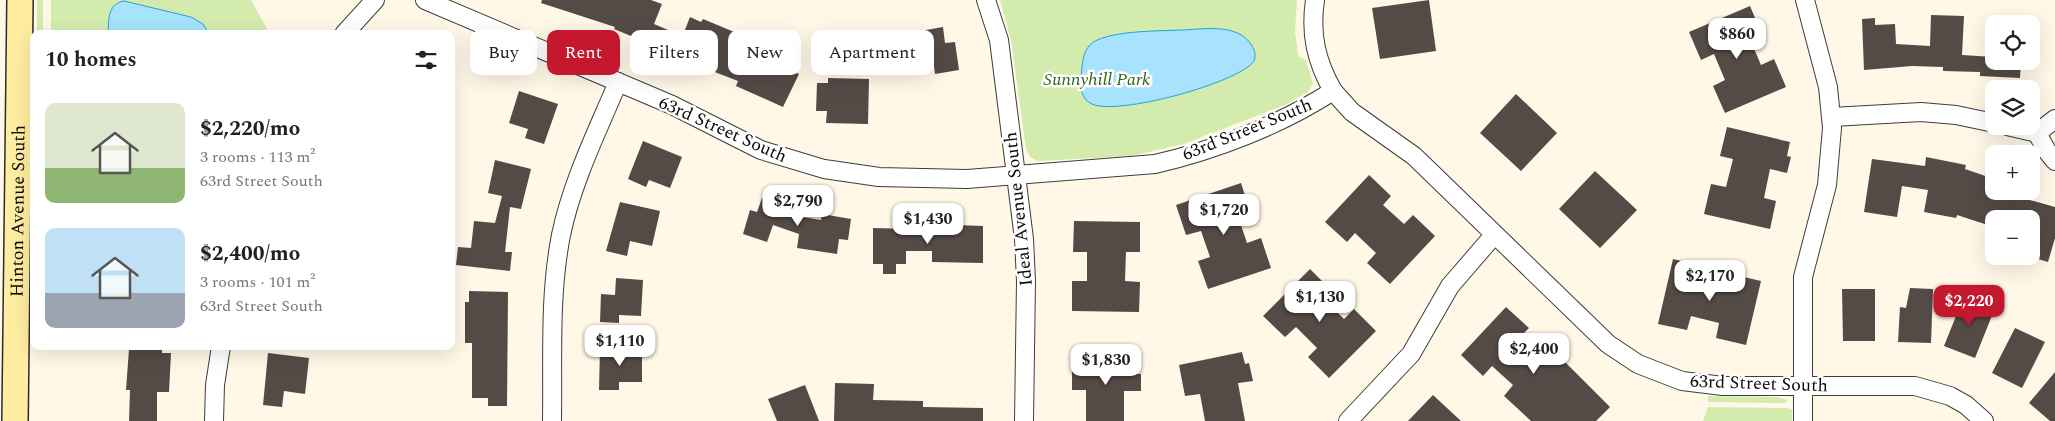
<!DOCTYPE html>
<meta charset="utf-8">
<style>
body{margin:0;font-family:Spectral,serif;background:#f2f2f2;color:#202124;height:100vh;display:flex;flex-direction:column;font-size:19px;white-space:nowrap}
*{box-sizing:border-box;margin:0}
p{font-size:16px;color:#757577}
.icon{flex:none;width:28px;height:28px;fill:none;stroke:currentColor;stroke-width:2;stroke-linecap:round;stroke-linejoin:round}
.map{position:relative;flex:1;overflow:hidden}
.drawer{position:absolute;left:30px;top:30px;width:425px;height:320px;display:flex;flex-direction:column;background:#fff;border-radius:10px;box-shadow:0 5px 20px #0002}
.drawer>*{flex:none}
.hud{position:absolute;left:470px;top:30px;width:475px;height:45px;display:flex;gap:10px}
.fabs{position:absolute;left:1985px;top:15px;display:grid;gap:10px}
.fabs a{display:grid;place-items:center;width:55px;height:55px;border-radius:10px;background:#fff;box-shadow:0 5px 20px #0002;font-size:25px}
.price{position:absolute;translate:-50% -42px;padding:0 11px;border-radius:10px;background:#fff;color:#222;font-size:16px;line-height:32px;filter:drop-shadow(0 1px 2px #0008)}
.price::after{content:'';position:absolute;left:50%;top:30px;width:15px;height:11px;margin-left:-8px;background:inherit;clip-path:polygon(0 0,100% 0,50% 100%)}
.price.on{background:#c5172d;color:#fff}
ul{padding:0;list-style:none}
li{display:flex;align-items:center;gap:15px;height:125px;padding:0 15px}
li span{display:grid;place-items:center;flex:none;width:140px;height:100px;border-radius:10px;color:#555}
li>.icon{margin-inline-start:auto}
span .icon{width:60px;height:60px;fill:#fffc;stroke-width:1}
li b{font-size:21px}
h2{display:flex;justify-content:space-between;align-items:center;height:60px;padding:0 15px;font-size:21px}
.tag{padding:0 18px;border-radius:10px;background:#fff;box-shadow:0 5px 20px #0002;font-size:18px;line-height:45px}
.tag.on{background:#c5172d;color:#fff}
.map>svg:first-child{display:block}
.green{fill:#d3ecae}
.water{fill:#a7e3fc;stroke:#27a0d9}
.building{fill:#544a46}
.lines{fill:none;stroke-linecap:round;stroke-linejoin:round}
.minor-casing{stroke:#3d3d3d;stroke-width:20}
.secondary-casing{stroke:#2c2c2c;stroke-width:28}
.minor{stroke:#fff;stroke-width:18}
.secondary{stroke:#ffeda2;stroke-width:25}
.labels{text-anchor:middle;stroke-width:5;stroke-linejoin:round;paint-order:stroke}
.park-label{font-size:18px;font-style:italic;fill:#2d6616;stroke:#fff}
.street-label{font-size:18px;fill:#0a0a0a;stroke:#fff}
</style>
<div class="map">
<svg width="2055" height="421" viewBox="0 0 2055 421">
<rect width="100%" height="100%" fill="#fff8e7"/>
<g class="green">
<rect x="37" y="0" width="6" height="34"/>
<path d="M51,0H251L270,34H51Z"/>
<path d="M1000,0H1297L1295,32L1298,54L1299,57L1306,60L1313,84L1308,92L1285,105L1184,144L1131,156L1038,161L1030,157L1026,149L1011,40Z"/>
<path d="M1708,396L1778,397L1787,400L1786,403L1708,402Z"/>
<path d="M1708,407L1787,408L1792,410V421H1703Z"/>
</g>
<g class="water">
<path d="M124,1L191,17L203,24L209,34H108C109,20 107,4 124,1Z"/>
<path d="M1183,30C1205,29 1239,23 1252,46C1255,51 1256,55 1254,61C1239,83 1117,116 1092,104C1081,99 1080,88 1081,78C1082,67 1082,53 1090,45C1104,30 1162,31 1183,30Z"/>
</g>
<g class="building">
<path d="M542,0H651L662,4L654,24L668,30L660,48L614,29L615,27L541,3Z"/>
<path d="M1429,0L1436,51L1380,59L1372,8Z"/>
<path d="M1750,6L1761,32L1749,37L1761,65L1774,59L1786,87L1725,113L1713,86L1725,80L1714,54L1701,60L1689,32Z"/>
<path d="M1931,15L1964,16L1962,55L1994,57V61H2021L2020,78L1980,76V72L1943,71V67L1912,66L1864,70L1862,19L1875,18V25L1895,24L1896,44L1930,46Z"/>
<path d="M690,17L701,22L703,19L739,34L733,48L758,60L759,56L799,74L783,107L736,86L738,81L684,60L689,48L679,45Z"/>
<path d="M943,27L945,43L955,42L959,70L935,74L934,66L921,68L915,32Z"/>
<path d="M828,78L869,79L868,124L826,123L827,111H816L817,83H828Z"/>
<path d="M519,91L558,104L544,144L525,138L528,129L509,123Z"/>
<path d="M1516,94L1557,133L1521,171L1480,133Z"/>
<path d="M1727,127L1790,142L1787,156L1791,157L1787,173L1770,169L1764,198L1776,201L1770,229L1704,214L1711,184L1726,187L1733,159L1720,156Z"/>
<path d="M643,141L682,157L670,188L649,180L646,187L628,179Z"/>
<path d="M1926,157L1966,165L1965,169L1994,179V191H2021L2019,197L2055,207V238L2048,262L2031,257V219H1994V227L1957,215L1956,218L1924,212L1928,190L1902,186L1897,217L1864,212L1872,159L1925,166Z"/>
<path d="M495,160L531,169L521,209L510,207L505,252H512L510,271L456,265L458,247L471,248L474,221L495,223L502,196L488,193Z"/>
<path d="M1595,171L1637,210L1600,248L1559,209Z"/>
<path d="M1369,175L1391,196L1383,205L1404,224L1413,215L1435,236L1390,284L1367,263L1376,253L1355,233L1347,242L1325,222Z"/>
<path d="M1241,183L1250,211L1238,216L1247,243L1261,238L1271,268L1208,289L1198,261L1210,257L1201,231L1186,235L1176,205Z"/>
<path d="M762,198L787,207L784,214L821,220L822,214L851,219L848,240L839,239L837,254L797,248L799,234L773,225L767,242L743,234L750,210L757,212Z"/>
<path d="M620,202L660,211L652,246L630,241L627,256L606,251Z"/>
<path d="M1074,221L1140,222V252H1126L1125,281L1140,282L1139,312L1072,311V281H1087V252H1073Z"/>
<path d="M957,225L983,226V263L932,262V251H906V264H896V274H883V264H873V228L957,230Z"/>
<path d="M1673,259L1703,266L1700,278L1729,285L1731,274L1761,281L1746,345L1716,338L1719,323L1691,316L1687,330L1658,324Z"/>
<path d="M1310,269L1331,290L1323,298L1344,319L1354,309L1376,331L1329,378L1308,357L1317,348L1296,327L1285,337L1263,316Z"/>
<path d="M616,278L643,280L641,316L619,315V323L600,322L601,294L615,295Z"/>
<path d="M1910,288L1933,289L1931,343L1898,342L1900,307L1906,308Z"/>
<path d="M1842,289H1875V341H1843Z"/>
<path d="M469,291L508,292L507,406H488V398H472V343H465V302H469Z"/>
<path d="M1964,296L1995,308L1975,358L1944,346Z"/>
<path d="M1506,307L1529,328L1520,337L1541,357L1550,347L1610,407L1596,421H1531L1504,396L1513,385L1492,366L1483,376L1461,355Z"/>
<path d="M2015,328L2045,342L2022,388L1992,373Z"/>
<path d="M135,346H162V353H171L169,392H157V421H129L130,390H126L129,349H134Z"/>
<path d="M600,348H642V382H619V390H599Z"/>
<path d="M1242,352L1245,364L1249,363L1253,381L1238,383L1245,421H1205L1200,394L1185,396L1179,365Z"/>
<path d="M268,353L309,358L305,394L284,391L282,407L263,405Z"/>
<path d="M1072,360H1137V374H1141V391H1124V421H1086V390H1072Z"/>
<path d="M2055,372V421H2050L2029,403Z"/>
<path d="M835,383L874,384L873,400L923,401V407L983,408V421H834Z"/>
<path d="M805,385L819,421H777L768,399Z"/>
<path d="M1433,395L1461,421H1408Z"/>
</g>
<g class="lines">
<g class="minor-casing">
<g id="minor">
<path d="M425,0L672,105L761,150L824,169L879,177L967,179L1155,164C1216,150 1280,125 1333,91L1352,112L1414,156L1608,344L1638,364L1682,381L1723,386H1915L1950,396L1966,405L1984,421"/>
<path d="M986,0L999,40L1024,239L1026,281L1024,421"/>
<path d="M1315,0C1310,34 1316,61 1333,91"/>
<path d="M344,34L375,0"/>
<path d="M1832,117L1921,112L1956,115L1994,123"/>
<path d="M2007,126L2037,133"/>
<path d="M2037,133L2047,151L2055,161"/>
<path d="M2037,133L2055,119"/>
<path d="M214,421L215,385L221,346"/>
<path d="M552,421C553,359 549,296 561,235C572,182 597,132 618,82"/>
<path d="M1348,421L1411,354L1450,286L1494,235"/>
<path d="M1803,421V277L1827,185L1832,128L1828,87L1805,0"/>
</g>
</g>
<g class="secondary-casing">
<g id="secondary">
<path id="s1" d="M15,421L20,0"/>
</g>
</g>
<use href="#minor" class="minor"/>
<use href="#secondary" class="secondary"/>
</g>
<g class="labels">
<g class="park-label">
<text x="1097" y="85">Sunnyhill Park</text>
</g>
<g class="street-label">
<text transform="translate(723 129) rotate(24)" y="6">63rd Street South</text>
<text transform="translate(1247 129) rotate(-22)" y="6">63rd Street South</text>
<text transform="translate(1018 209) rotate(-96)" y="6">Ideal Avenue South</text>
<text dy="6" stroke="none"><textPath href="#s1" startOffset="210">Hinton Avenue South</textPath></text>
<text transform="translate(1759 383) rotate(2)" y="6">63rd Street South</text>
</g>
</g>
</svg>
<div class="fabs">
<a><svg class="icon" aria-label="locate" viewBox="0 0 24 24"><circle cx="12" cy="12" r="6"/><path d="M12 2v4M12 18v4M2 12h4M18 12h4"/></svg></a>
<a><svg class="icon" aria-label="layers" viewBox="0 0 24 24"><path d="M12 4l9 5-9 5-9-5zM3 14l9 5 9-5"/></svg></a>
<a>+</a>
<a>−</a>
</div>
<b class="price" style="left:1737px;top:60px">$860</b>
<b class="price" style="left:798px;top:227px">$2,790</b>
<b class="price" style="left:1224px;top:236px">$1,720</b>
<b class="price" style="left:928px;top:245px">$1,430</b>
<b class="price" style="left:1710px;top:302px">$2,170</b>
<b class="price" style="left:1320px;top:323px">$1,130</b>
<b class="price on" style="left:1969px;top:327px">$2,220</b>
<b class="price" style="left:620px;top:367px">$1,110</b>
<b class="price" style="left:1534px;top:375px">$2,400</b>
<b class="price" style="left:1106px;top:386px">$1,830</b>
<div class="hud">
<a class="tag">Buy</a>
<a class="tag on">Rent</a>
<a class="tag">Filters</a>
<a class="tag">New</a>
<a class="tag">Apartment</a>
</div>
<section class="drawer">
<h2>10 homes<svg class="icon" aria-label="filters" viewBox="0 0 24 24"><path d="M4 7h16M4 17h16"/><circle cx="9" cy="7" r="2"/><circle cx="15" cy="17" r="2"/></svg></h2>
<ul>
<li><span style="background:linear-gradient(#dfe7d0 65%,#8fb573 0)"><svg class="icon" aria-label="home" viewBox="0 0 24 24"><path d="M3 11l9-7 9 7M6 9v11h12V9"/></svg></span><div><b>$2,220/mo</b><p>3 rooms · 113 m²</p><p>63rd Street South</p></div></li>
<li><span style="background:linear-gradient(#bfe0f5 65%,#9aa5b1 0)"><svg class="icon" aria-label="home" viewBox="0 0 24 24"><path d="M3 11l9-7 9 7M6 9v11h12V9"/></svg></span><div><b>$2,400/mo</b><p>3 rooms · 101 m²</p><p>63rd Street South</p></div></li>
</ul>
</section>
</div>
